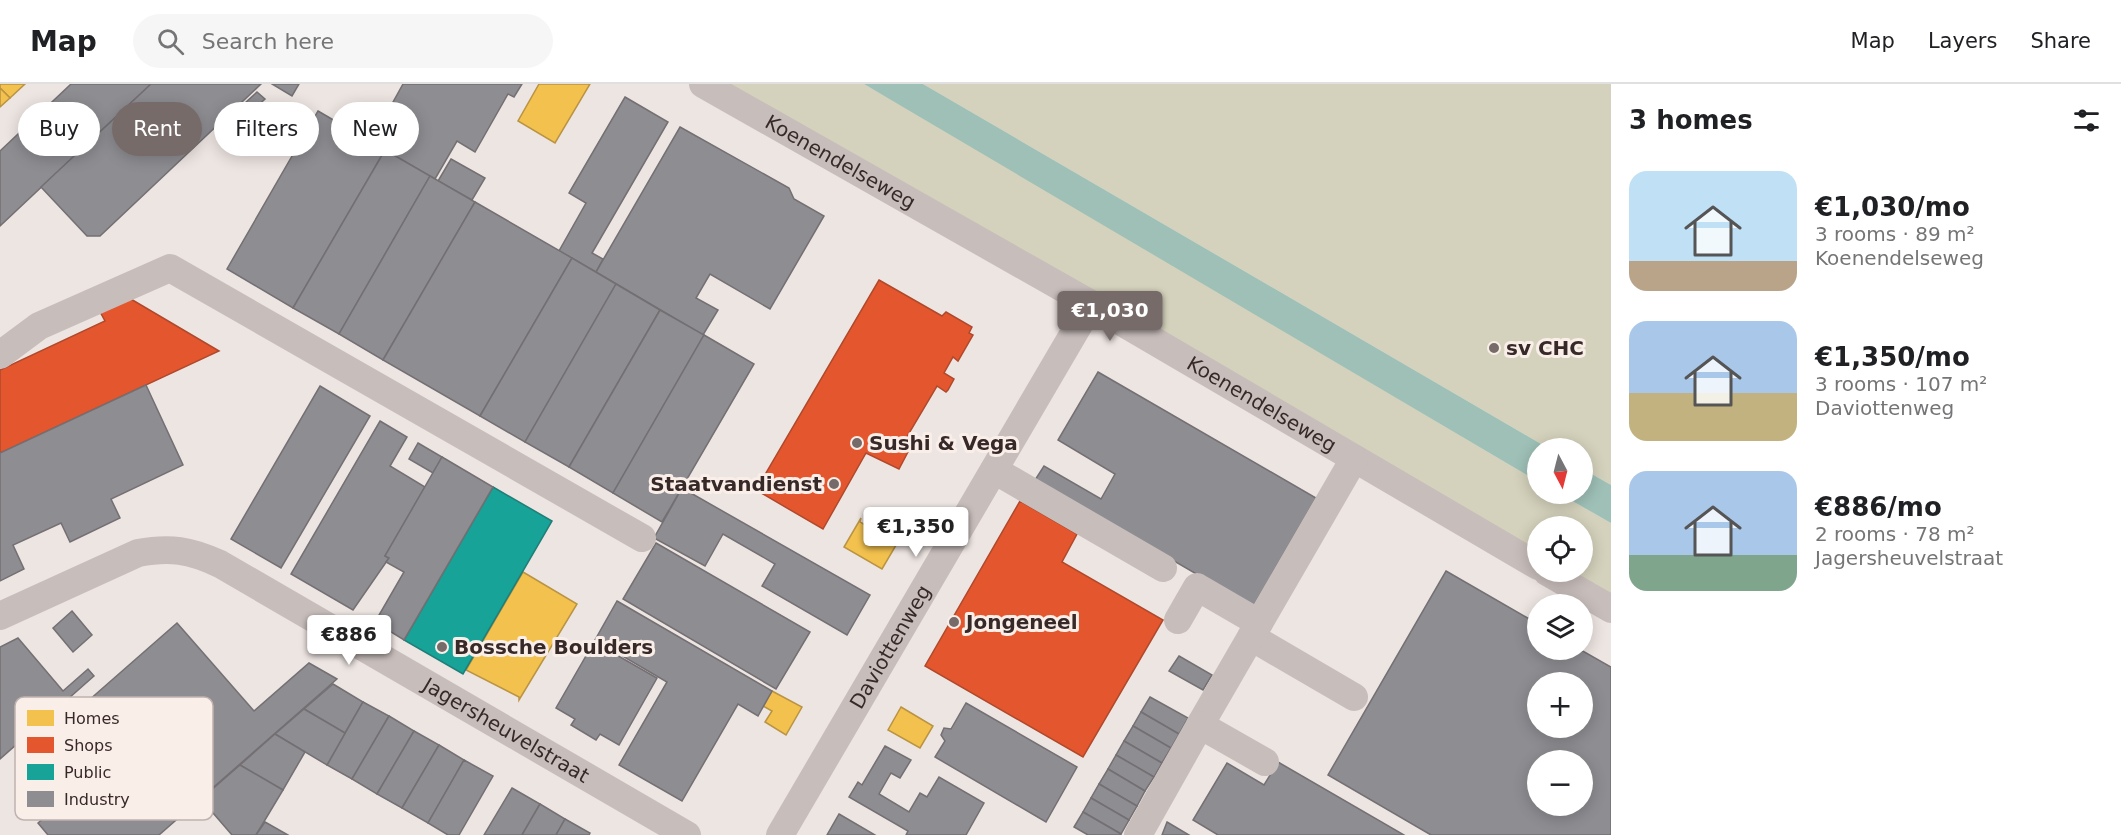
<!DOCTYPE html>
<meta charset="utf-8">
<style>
body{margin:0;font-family:"DejaVu Sans",sans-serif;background:#f6f6f6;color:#202124;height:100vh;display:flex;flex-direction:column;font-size:22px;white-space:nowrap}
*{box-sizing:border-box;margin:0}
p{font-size:20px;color:#757577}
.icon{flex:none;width:33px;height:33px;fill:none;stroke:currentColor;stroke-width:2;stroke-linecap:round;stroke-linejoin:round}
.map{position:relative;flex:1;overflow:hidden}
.details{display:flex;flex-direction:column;background:#fff;width:510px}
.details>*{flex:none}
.hud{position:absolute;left:18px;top:18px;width:570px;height:54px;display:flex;gap:12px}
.needle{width:39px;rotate:173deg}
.fabs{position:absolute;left:1527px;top:354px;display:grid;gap:12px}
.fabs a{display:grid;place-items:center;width:66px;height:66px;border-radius:50%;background:#fff;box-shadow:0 3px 15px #0003;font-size:30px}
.price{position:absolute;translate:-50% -51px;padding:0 14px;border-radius:6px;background:#fff;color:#222;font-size:20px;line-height:39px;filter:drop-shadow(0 2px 3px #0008)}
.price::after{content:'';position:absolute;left:50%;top:36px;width:18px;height:14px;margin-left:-9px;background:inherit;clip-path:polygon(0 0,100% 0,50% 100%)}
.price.current{background:#776b6a;color:#fff}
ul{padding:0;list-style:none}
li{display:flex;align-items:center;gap:18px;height:150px;padding:0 18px}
li span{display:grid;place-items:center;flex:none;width:168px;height:120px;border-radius:18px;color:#555}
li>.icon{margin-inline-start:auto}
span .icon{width:72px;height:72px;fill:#fffc;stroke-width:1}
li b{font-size:26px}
h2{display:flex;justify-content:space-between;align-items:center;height:72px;padding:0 18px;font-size:26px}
.chip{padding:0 21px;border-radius:27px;background:#fff;box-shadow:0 3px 15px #0003;font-size:21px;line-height:54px}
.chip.current{background:#776b6a;color:#fff}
header{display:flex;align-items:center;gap:36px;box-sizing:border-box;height:84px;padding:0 30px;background:#fff;border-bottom:2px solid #e0e0e0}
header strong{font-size:28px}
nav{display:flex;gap:33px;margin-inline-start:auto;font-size:21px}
.search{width:420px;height:54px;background:#f6f6f6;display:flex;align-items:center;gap:15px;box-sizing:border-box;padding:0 21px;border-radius:33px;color:#757577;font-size:22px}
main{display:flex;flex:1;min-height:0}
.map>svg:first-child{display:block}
.green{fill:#d4d2bc}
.water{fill:#9ec0b6}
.homes{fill:#f2c14e;stroke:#ba9343;stroke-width:1.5}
.shops{fill:#e4572e;stroke:#b0492c;stroke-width:1.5}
.public{fill:#17a398;stroke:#217e77;stroke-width:1.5}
.industry{fill:#8d8d92;stroke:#746f72;stroke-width:1.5;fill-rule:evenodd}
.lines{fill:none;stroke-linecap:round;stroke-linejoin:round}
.minor{stroke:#c7bdbb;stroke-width:28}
.poi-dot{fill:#776b6a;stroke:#faeee9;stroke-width:2}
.labels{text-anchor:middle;stroke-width:6;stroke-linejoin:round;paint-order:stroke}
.street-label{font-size:20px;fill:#382929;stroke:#faeee9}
.poi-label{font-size:20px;font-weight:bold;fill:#382929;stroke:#faeee9;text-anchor:start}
.key{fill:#faeee9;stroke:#c0b3af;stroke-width:1.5}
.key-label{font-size:16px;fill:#382929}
</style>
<header>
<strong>Map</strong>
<div class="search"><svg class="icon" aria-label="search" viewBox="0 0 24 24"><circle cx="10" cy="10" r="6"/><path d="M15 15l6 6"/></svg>Search here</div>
<nav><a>Map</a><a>Layers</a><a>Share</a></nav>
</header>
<main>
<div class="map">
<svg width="1611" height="751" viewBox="0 0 1611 751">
<rect width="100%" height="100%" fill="#ede5e2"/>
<g class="green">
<path d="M726,0H864L922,33L1537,397L1538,410H1560L1611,439V516L1563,488H1582V442H1538L1537,473Z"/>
<path d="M923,0H1611V401L1583,385L1582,364H1548Z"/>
</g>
<g class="water">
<path d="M864,0H923L1548,364H1538L1537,397Z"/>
<path d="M1583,385L1611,401V439L1560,410H1582Z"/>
</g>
<g class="homes">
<path d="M0,0H25L10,14L0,4Z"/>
<path d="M539,0H590L555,59L518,37Z"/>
<path d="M0,4L10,14L0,23Z"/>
<path d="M861,434L860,438L895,459L899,456L882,485L844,463Z"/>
<path d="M523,488L577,520L519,616V613L466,586Z"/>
<path d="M772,607L802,623L786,651L765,638L772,627L763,622Z"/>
<path d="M901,623L933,642L920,664L888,646Z"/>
</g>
<g class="shops">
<path d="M879,196L942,232L946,228L972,243L969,249L973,251L958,277L953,273L944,289L954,295L948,306L946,308L937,302L902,361L909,366L899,385L866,369L823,445L756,406Z"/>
<path d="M124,211L219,267L0,369V286L105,237L98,224Z"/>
<path d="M1020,417L1077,450L1062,478L1163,536L1083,673L925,582Z"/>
</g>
<path class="public" d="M493,403L552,437L463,590L404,556Z"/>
<g class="industry">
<path d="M71,0H151L0,142V67Z"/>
<path d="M151,0H261L100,152H87L41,103Z"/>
<path d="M272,0H299L292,12Z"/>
<path d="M403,0H522L514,13L508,10L475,68L457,57L435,95L371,58Z"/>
<path d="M257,8L265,15L252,27L245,19Z"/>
<path d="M625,13L668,38L592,169L603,175L596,188L559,167L586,119L569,109Z"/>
<path d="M318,27L385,66L293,224L227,185Z"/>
<path d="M680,43L789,104L794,115L824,132L770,225L710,190L696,214L718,226L703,251L596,188Z"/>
<path d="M385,66L430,92L339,250L293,224Z"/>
<path d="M451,75L485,94L472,116L438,97Z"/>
<path d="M430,92L475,118L383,276L339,250Z"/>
<path d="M475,118L572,174L480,332L383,276Z"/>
<path d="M572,174L616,200L525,358L480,332Z"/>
<path d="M616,200L660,226L569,383L525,358Z"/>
<path d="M660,226L704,251L613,409L569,383Z"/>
<path d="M704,251L754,280L662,438L613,409Z"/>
<path d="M1098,288L1316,414L1253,523L1035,396L1044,382L1101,415L1115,390L1058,356Z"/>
<path d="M146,301L183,381L111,415L120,434L70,458L61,439L13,461L24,485L0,497V369Z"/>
<path d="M320,302L370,332L281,484L231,455Z"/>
<path d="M380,337L407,353L390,382L425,403L385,472L389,474L353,526L291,490Z"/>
<path d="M418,359L442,373L433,389L409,375Z"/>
<path d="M442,373L493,403L404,556L375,538L404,488L386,478L389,474L385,472Z"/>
<path d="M682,404L870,511L847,551L762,502L775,480L723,450L705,482L654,454Z"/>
<path d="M656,459L810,548L776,605L623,515Z"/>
<path d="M1446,487L1538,540V566H1581L1611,583V751H1431L1328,691ZM1538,598H1582V644H1538ZM1538,676H1582V722H1538Z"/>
<path d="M617,517L772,607L758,632L738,620L682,717L619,681L667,598L595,556Z"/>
<path d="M72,527L92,551L73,568L53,544Z"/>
<path d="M177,539L254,627L309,579L337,595L159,751H48L38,739L76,705L28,650L39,641L48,652Z"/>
<path d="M18,554L63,607L88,585L94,592L0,675V563Z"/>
<path d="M594,558L657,594L619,661L600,650L596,656L571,641L575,635L556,624Z"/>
<path d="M1179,572L1212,591L1203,606L1169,587Z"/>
<path d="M333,600L363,618L345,649L304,625Z"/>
<path d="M1150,613L1188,634L1179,650L1141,628Z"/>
<path d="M363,618L389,632L352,695L327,681Z"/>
<path d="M966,619L1077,683L1046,738L935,673L945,657L941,651L944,644L951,645Z"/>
<path d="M304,625L345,649L327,681L275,650Z"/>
<path d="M1141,628L1179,650L1171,664L1133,642Z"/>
<path d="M389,632L414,647L377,710L352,695Z"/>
<path d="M1133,642L1171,664L1162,679L1124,657Z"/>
<path d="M414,647L439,661L402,724L377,710Z"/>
<path d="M275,650L305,668L283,706L240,681Z"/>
<path d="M1124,657L1162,679L1154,693L1116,671Z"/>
<path d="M439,661L464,676L428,739L402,724Z"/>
<path d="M885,662L911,676L900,694L891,689L879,710L909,728L920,709L927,713L939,693L984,719L966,751H906L908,747L849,713L858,698L862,701Z"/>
<path d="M1116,671L1154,693L1145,707L1108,685Z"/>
<path d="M464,676L493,692L459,751H448L428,739Z"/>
<path d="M1278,678L1404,751H1218L1193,736L1227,679L1264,701Z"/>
<path d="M240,681L283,706L256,751H232L201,715Z"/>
<path d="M1108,685L1145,707L1137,722L1099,700Z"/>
<path d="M1099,700L1137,722L1129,736L1091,714Z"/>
<path d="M512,704L540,720L522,751H484Z"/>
<path d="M1091,714L1129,736L1121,750L1083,728Z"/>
<path d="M540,720L565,735L556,751H522Z"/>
<path d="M1083,728L1121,750L1120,751H1088L1074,743Z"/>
<path d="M839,730L875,751H827Z"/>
<path d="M565,735L590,749L589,751H556Z"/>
<path d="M265,738L288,751H256Z"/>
<path d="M1167,738L1189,751H1162Z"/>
</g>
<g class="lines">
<g class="minor">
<path id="s1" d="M703,0L1091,220L1538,482"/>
<path d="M0,271L39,242L170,184L642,454"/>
<path d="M994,386L1163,484"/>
<path d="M1547,488L1611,525"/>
<path id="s2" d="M0,532L138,469C170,463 190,466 220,480L687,751"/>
<path d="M1178,536L1197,503L1259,539"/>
<path d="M1251,553L1354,613"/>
<path d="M1200,641L1354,375"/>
<path id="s3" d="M780,751L1091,220"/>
<path d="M1138,751L1200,641L1265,678"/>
</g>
</g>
<g class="poi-dot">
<circle cx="1494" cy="264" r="6"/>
<circle cx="857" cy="359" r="6"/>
<circle cx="834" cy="400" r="6"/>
<circle cx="954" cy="538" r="6"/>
<circle cx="442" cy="563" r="6"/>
</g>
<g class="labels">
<g class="street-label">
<text dy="7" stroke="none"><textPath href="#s1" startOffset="158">Koenendelseweg</textPath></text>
<text dy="7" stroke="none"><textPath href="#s1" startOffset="644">Koenendelseweg</textPath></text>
<text dy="7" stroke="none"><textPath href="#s3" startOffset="218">Daviottenweg</textPath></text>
<text dy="7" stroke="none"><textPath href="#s2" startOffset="567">Jagersheuvelstraat</textPath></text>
</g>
<g class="poi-label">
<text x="1506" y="271">sv CHC</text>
<text x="869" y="366">Sushi &amp; Vega</text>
<text x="822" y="407" text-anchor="end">Staatvandienst</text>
<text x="966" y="545">Jongeneel</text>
<text x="454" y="570">Bossche Boulders</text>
</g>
</g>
<rect x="15" y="613" width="198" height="123" rx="9" class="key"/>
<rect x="27" y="626" width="27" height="16" fill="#f2c14e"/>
<rect x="27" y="653" width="27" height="16" fill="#e4572e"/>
<rect x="27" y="680" width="27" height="16" fill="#17a398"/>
<rect x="27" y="707" width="27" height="16" fill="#8d8d92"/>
<g class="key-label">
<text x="64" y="640">Homes</text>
<text x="64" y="667">Shops</text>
<text x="64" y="694">Public</text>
<text x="64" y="721">Industry</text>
</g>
</svg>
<div class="fabs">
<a><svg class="needle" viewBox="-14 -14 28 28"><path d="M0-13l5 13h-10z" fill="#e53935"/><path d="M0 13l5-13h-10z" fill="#757577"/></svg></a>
<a><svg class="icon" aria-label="locate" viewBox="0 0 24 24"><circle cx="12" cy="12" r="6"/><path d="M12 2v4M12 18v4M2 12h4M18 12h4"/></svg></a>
<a><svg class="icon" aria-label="layers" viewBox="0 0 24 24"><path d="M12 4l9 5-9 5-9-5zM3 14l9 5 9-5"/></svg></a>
<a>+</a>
<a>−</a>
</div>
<b class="price current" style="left:1110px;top:258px">€1,030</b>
<b class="price" style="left:916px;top:474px">€1,350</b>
<b class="price" style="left:349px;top:582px">€886</b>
<div class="hud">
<a class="chip">Buy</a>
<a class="chip current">Rent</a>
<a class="chip">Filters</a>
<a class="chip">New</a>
</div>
</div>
<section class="details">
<h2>3 homes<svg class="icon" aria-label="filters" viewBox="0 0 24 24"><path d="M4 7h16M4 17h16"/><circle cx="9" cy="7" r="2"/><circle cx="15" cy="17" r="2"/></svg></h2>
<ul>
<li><span style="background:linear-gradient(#bfe0f5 75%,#b9a48a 0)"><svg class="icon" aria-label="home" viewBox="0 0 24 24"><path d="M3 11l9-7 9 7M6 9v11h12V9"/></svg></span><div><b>€1,030/mo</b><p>3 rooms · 89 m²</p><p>Koenendelseweg</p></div></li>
<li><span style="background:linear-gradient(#a9c7e8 60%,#c2b280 0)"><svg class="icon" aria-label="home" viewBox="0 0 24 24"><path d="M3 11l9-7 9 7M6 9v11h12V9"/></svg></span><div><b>€1,350/mo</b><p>3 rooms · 107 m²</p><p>Daviottenweg</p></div></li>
<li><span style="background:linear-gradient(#a9c7e8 70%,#7fa58c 0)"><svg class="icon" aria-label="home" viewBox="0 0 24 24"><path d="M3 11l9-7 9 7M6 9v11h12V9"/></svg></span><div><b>€886/mo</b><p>2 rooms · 78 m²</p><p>Jagersheuvelstraat</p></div></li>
</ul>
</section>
</main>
